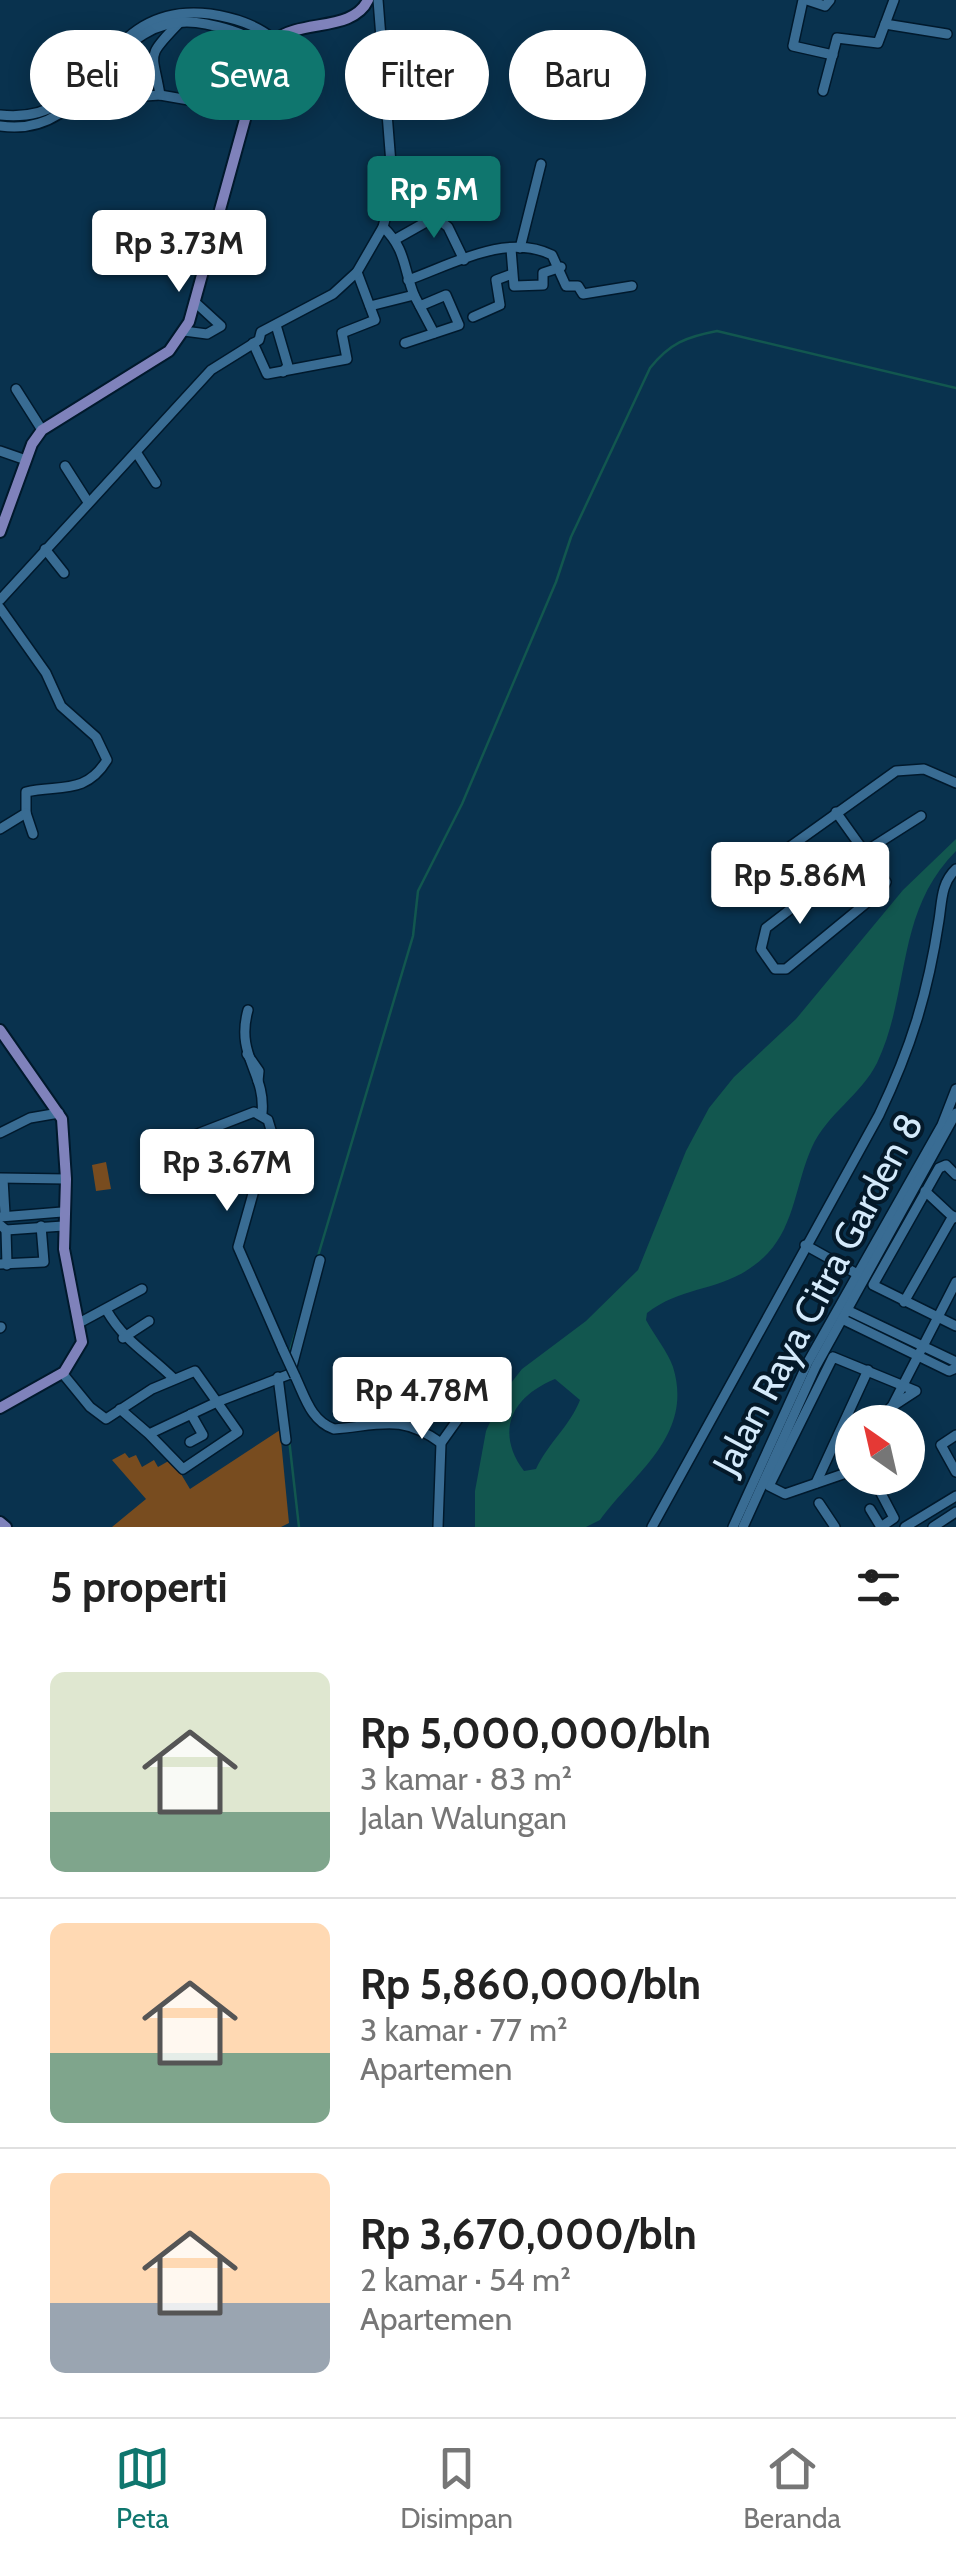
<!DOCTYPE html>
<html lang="id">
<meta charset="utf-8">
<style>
body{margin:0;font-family:Cabin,sans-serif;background:#f6f6f6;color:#222;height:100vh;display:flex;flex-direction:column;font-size:38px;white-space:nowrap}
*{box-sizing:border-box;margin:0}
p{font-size:32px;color:#767676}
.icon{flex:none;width:55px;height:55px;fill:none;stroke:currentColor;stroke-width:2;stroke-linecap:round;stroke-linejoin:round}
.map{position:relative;height:1527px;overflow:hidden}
.side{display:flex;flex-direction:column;background:#fff;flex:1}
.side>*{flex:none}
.banner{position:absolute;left:30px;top:30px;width:898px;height:90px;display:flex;gap:20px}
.needle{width:65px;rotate:326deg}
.tools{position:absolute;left:835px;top:1405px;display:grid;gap:20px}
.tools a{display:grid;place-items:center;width:90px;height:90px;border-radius:50%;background:#fff;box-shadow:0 5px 25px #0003;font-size:50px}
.price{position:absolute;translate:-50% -85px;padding:0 22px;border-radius:10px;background:#fff;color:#222;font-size:32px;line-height:65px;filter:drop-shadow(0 2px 5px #0008)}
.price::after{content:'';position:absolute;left:50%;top:60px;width:30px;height:22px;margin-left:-15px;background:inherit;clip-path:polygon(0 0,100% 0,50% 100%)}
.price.on{background:#0f766e;color:#fff}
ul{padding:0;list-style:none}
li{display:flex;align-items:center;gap:30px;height:250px;padding:0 50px}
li+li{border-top:2px solid #e0e0e0}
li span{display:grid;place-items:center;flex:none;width:280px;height:200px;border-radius:15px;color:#555}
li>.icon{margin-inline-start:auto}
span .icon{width:120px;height:120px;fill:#fffc;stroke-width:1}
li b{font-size:42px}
h2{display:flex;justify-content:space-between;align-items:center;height:120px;padding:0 50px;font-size:42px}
.tag{padding:0 35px;border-radius:45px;background:#fff;box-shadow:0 5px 25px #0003;font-size:35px;line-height:90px}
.tag.on{background:#0f766e;color:#fff}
.tab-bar{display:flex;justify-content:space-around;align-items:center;height:140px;border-top:2px solid #e0e0e0;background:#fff;font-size:28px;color:#767676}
.tab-bar a{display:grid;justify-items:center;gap:5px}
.tab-bar .on{color:#0f766e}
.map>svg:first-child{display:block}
.green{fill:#784c1f}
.water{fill:#12574f;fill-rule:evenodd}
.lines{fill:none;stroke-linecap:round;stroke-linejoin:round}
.stream{stroke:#12574f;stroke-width:2.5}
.minor-casing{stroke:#00192c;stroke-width:12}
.major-casing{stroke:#00192c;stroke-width:14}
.minor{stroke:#396c93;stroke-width:9}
.major{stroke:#7f82bb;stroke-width:10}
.minor-bridge-casing{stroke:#00192c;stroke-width:12;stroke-linecap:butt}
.minor-bridge{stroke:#396c93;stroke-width:9}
.labels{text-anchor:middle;stroke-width:8;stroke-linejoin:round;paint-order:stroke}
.street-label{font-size:38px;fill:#d4eafb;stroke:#041929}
</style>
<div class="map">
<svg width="956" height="1527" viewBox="0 0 956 1527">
<rect width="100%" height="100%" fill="#09324e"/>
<g class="green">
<path d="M106,1162L111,1189L96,1191L92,1165Z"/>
<path d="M280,1430L289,1523L281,1527H112L146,1499L112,1460L125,1453L129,1458L136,1455L142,1467L154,1460L158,1467L172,1459L190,1489Z"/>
</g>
<path class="water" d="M956,839V851C895,912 911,991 877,1063C861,1095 827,1114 812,1147C796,1182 795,1224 768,1253C729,1294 687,1282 647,1313L646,1320C654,1335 668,1352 673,1367C694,1435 635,1472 600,1520L586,1527H475V1491L486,1431L503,1393L522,1369L586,1321L638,1270L686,1151L709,1108L734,1077L796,1019L903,890ZM555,1379L580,1400C570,1426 548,1443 536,1469L524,1471C495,1432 511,1397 555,1379Z"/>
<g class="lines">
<g class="stream">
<path d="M318,1256L413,936L418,891L462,804L556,582L571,537L650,368C670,343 686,337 717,331L956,388"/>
<path d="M288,1357L302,1312"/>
<path d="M289,1439L299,1527"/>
</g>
<g class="minor-casing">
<g id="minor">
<path d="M803,0L793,46L833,55"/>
<path d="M807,0L825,6L830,0"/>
<path d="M885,24L947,34"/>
<path d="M105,87L145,96L160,95C153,51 144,59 180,22"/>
<path d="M823,91L837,38L878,43L894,0"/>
<path d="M160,95L223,106"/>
<path d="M0,115C105,127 97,0 210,14C235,18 255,24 275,40"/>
<path d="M0,126C99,141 104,4 206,24C231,29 249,35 269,50"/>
<path d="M383,227C406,249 403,267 414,295"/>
<path d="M396,239L435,217L448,227L464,260"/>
<path d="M520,248L541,164"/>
<path d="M511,249L514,286L543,285V273L561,267"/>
<path d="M408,280C451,265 507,232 552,255L566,286H578L583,294L632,286"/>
<path d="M370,306L414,295L434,333"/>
<path d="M473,317L500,305L496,280L512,274"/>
<path d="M276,325L288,366L283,372"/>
<path d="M184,331L207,334L221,326L197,304"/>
<path d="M253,343L267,374L347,359L342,333L375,320L357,272"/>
<path d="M405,343L459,325L446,295L420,306"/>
<path d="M16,389L42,430"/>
<path d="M0,451L26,460"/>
<path d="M136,452L156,483"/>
<path d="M65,466L88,502"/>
<path d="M45,549L64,573"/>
<path d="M0,600L211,370L259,340L261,332L333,294L357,272L383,227L393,189L378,0"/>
<path d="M0,608L46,673L61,706L96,737L107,760C85,796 58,784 26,792V813L0,829"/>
<path d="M836,812L886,882L882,890L786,969H775L761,949L766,928L866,851L921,816"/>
<path d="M26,813L33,834"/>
<path d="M763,866L896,771L924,769L956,783"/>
<path d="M248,1010C235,1056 266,1073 262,1113"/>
<path d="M247,1054L259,1071L258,1081"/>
<path d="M0,1133L30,1118L59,1113"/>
<path d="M174,1143L254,1112L268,1120L271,1130L238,1247L283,1350"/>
<path d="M956,1175L946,1165L939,1168L873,1285L956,1326"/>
<path d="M0,1178L66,1179"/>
<path d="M3,1179L5,1214"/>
<path d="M925,1191L954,1218"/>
<path d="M0,1217L62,1212"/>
<path d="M0,1225L6,1230L63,1226"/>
<path d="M6,1230L7,1265"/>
<path d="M805,1245L859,1275"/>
<path d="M0,1264L44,1262L41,1226"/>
<path d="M904,1302L953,1216"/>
<path d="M847,1310L956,1362"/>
<path d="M107,1311C125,1342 149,1354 173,1378"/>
<path d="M842,1319L949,1371L956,1368"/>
<path d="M79,1323L142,1289"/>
<path d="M0,1328L1,1327"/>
<path d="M123,1338L149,1321"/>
<path d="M63,1374L90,1407L106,1419L152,1389L195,1371L217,1402L290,1374L320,1260"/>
<path d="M295,1376C305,1397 311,1421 334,1429C381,1425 401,1414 441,1443"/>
<path d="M278,1377L286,1440"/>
<path d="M120,1409L149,1434L217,1402L238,1432L183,1469L149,1434"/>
<path d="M884,1422L956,1282"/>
<path d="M956,1435L941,1445L956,1472"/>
<path d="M190,1442L203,1435L191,1414"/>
<path d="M852,1471L785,1494L769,1486L833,1357L916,1391L890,1408"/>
<path d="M873,1478L894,1518L881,1527"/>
<path d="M816,1483L868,1370"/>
<path d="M819,1503L835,1527"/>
<path d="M870,1509L881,1527"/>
<path d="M438,1527L441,1443L485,1381"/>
<path d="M652,1527L879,1115C911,1048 928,993 939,920C942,901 941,883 956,869"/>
<path d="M733,1527L808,1362L942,1125L956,1089"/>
<path d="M743,1527L816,1366L956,1113"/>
<path d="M905,1527L956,1496"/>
<path d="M933,1527L956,1512"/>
</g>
</g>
<g class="major-casing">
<g id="major">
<path d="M0,532L32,444L42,430L169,351L189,322L247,112L275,40C301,19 353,32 368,0"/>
<path d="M0,1030L62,1119L66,1179L64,1249L82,1342L64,1372L0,1408"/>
<path d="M0,1522L6,1527"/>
</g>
</g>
<use href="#minor" class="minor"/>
<use href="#major" class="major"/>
<g class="minor-bridge-casing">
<path id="minor-bridge" d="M283,1350L295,1376"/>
</g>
<use href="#minor-bridge" class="minor-bridge"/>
</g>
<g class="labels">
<g class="street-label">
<text transform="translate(818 1294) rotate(-62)" y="13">Jalan Raya Citra Garden 8</text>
</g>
</g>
</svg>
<div class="tools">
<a><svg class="needle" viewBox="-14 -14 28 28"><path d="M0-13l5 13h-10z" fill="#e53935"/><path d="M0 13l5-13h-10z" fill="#767676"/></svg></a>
</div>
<b class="price on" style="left:434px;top:241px">Rp 5M</b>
<b class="price" style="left:179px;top:295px">Rp 3.73M</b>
<b class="price" style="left:800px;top:927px">Rp 5.86M</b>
<b class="price" style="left:227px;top:1214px">Rp 3.67M</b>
<b class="price" style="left:422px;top:1442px">Rp 4.78M</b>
<div class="banner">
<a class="tag">Beli</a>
<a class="tag on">Sewa</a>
<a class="tag">Filter</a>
<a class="tag">Baru</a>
</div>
</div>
<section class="side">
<h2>5 properti<svg class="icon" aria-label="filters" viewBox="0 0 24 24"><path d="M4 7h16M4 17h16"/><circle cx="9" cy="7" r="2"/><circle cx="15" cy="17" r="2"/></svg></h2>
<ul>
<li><span style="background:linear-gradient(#dfe7d0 70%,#7fa58c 0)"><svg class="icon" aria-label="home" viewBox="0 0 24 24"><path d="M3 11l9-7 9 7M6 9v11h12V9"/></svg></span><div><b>Rp 5,000,000/bln</b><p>3 kamar · 83 m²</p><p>Jalan Walungan</p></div></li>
<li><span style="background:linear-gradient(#ffd9b3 65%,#7fa58c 0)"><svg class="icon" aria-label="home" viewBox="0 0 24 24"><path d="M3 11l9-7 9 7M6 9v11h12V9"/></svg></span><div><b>Rp 5,860,000/bln</b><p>3 kamar · 77 m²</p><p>Apartemen</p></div></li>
<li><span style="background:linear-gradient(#ffd9b3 65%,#9aa5b1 0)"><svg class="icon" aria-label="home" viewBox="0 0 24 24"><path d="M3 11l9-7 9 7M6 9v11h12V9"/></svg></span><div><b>Rp 3,670,000/bln</b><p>2 kamar · 54 m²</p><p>Apartemen</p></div></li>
</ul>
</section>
<nav class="tab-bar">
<a class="on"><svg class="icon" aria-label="map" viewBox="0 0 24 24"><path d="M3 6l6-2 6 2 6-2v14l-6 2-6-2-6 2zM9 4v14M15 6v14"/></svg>Peta</a>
<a><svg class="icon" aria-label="saved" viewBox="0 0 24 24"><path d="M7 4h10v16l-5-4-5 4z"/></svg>Disimpan</a>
<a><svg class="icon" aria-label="home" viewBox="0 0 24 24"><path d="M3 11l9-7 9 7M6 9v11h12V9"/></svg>Beranda</a>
</nav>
